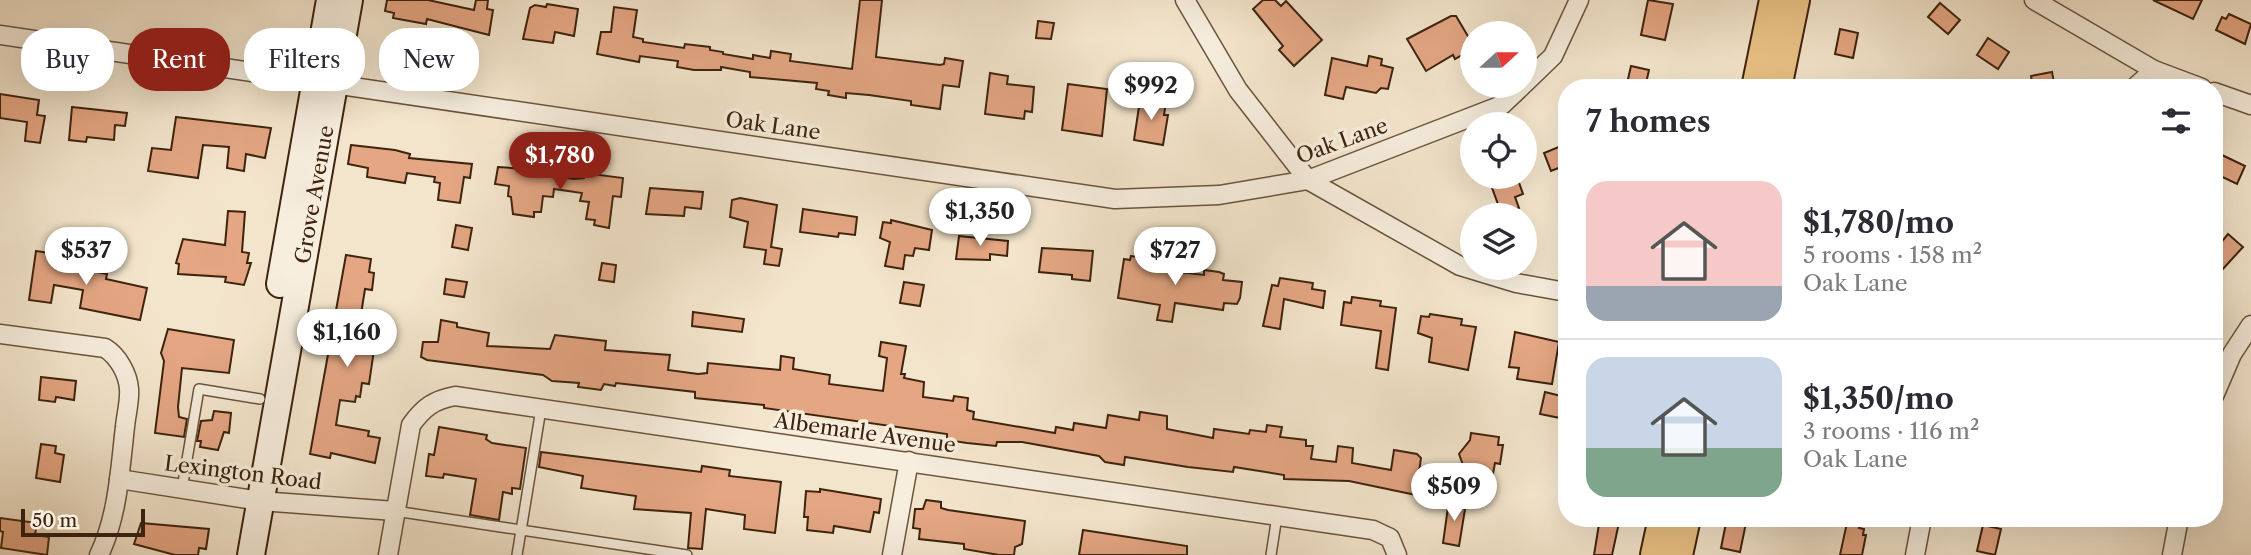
<!DOCTYPE html>
<meta charset="utf-8">
<style>
body{margin:0;font-family:"Libre Caslon Text",serif;background:#f7f7f7;color:#2b2b33;height:100vh;display:flex;flex-direction:column;font-size:26px;white-space:nowrap}
*{box-sizing:border-box;margin:0}
p{font-size:23px;color:#7c7c81}
.icon{flex:none;width:38px;height:38px;fill:none;stroke:currentColor;stroke-width:2;stroke-linecap:round;stroke-linejoin:round}
.map{position:relative;flex:1;overflow:hidden}
.sheet{position:absolute;left:1558px;top:79px;width:665px;height:448px;display:flex;flex-direction:column;background:#fff;border-radius:28px;box-shadow:0 7px 28px #0002}
.sheet>*{flex:none}
.hud{position:absolute;left:21px;top:28px;width:665px;height:63px;display:flex;gap:14px}
.needle{width:46px;rotate:69deg}
.fabs{position:absolute;left:1460px;top:21px;display:grid;gap:14px}
.fabs a{display:grid;place-items:center;width:77px;height:77px;border-radius:50%;background:#fff;box-shadow:0 7px 28px #0002;font-size:35px}
.scale{position:absolute;left:21px;bottom:18px;width:124px;box-sizing:border-box;padding-left:7px;border:4px solid #3e230e;border-top:0;font-size:19px;line-height:24px;white-space:nowrap;color:#3e230e;-webkit-text-stroke:5px #f7eede;paint-order:stroke}
.price{position:absolute;translate:-50% -60px;padding:0 16px;border-radius:24px;background:#fff;color:#222;font-size:23px;line-height:46px;filter:drop-shadow(0 2px 4px #0008)}
.price::after{content:'';position:absolute;left:50%;top:42px;width:21px;height:16px;margin-left:-10px;background:inherit;clip-path:polygon(0 0,100% 0,50% 100%)}
.price.selected{background:#8f2418;color:#fff}
ul{padding:0;list-style:none}
li{display:flex;align-items:center;gap:21px;height:175px;padding:0 28px}
li+li{border-top:2px solid #e1e1e2}
li span{display:grid;place-items:center;flex:none;width:196px;height:140px;border-radius:21px;color:#555}
li>.icon{margin-inline-start:auto}
span .icon{width:84px;height:84px;fill:#fffc;stroke-width:1}
li b{font-size:30px}
h2{display:flex;justify-content:space-between;align-items:center;height:84px;padding:0 28px;font-size:30px}
.chip{padding:0 24px;border-radius:28px;background:#fff;box-shadow:0 7px 28px #0002;font-size:24px;line-height:63px}
.chip.selected{background:#8f2418;color:#fff}
.map>svg:first-child{display:block}
.building{fill:#e4a683;stroke:#3e230e;stroke-width:2}
.lines{fill:none;stroke-linecap:round;stroke-linejoin:round}
.lane-casing{stroke:#6b543e;stroke-width:12}
.street-casing{stroke:#6b543e;stroke-width:21}
.secondary-casing{stroke:#3e230e;stroke-width:30}
.primary-casing{stroke:#3e230e;stroke-width:32}
.lane{stroke:#f7eede;stroke-width:9}
.street{stroke:#f7eede;stroke-width:18}
.secondary{stroke:#f7eede;stroke-width:26}
.primary{stroke:#eac286;stroke-width:28}
.labels{text-anchor:middle;stroke-width:7;stroke-linejoin:round;paint-order:stroke}
.street-label{font-size:21px;fill:#3e230e;stroke:#f7eede}
</style>
<div class="map">
<svg width="2251" height="555" viewBox="0 0 2251 555">
<rect width="100%" height="100%" fill="#f3e5cc"/>
<filter id="stains"><feTurbulence type="fractalNoise" baseFrequency=".00286" numOctaves="4"/><feColorMatrix values="0 0 0 0 .2 0 0 0 0 .09 0 0 0 0 .02 0 0 0 .5 -.17"/></filter>
<radialGradient id="worn" r=".72"><stop offset=".6" stop-color="#630" stop-opacity="0"/><stop offset="1" stop-color="#630" stop-opacity=".3"/></radialGradient>
<g class="building">
<path d="M387,0H428L474,10L476,0H488L487,9L493,10L489,35L427,19L426,24L393,18L394,13L385,11Z"/>
<path d="M860,0H882L876,57L940,65L944,64L945,58L963,61L959,87L943,85L940,109L911,105V101L869,95L846,93V98L828,95L829,91L816,89L817,83L750,77V72L721,67V70H694L677,67L678,61L640,56L639,62L597,54L601,32H611L614,7L637,10L633,37L643,39V42L684,48L685,44L710,47V50L723,52V54L753,59V55L770,58L771,51L791,54L790,61L852,69Z"/>
<path d="M1263,0H1275L1281,6L1286,1L1322,40L1294,66L1279,50L1283,46L1253,9Z"/>
<path d="M1648,0L1673,4L1665,40L1641,35Z"/>
<path d="M2153,0H2202L2193,19Z"/>
<path d="M1940,3L1960,20L1948,34L1928,17Z"/>
<path d="M547,4L578,9L574,36L555,32L553,43L523,39L530,8L535,5L546,7Z"/>
<path d="M2229,14L2251,24L2245,44L2216,30L2222,17L2226,19Z"/>
<path d="M1451,16H1456L1472,43V49L1455,59L1453,55L1426,71L1407,39Z"/>
<path d="M1038,21L1054,23L1051,39L1036,38Z"/>
<path d="M1840,29L1858,33L1853,58L1835,54Z"/>
<path d="M1988,38L2009,52L1998,69L1977,55Z"/>
<path d="M1369,56L1382,59L1381,65L1393,68L1388,89L1381,88L1376,93L1346,87L1343,99L1325,95L1332,58L1367,66Z"/>
<path d="M1631,66L1649,70L1645,88H1626Z"/>
<path d="M2052,72L2055,88H2033L2031,76Z"/>
<path d="M990,73L1008,76L1007,84L1034,87L1032,112L1025,111L1024,119L985,114Z"/>
<path d="M1113,79L1130,80V94H1113Z"/>
<path d="M1068,84L1107,89L1102,136L1062,130Z"/>
<path d="M0,94L39,100L37,115L45,116L40,143L25,141L27,122L0,118Z"/>
<path d="M1154,98L1166,101L1164,115H1168L1163,145L1134,140L1140,100L1153,101Z"/>
<path d="M72,107L127,113L125,126L115,125L114,140L87,137L86,142L69,140Z"/>
<path d="M176,117L271,128L265,158L246,154L244,171L227,168L229,147L203,145L198,178L148,171L152,148L171,150Z"/>
<path d="M1566,144V165L1551,171L1544,153Z"/>
<path d="M351,145L395,150L410,154L409,158L472,164L470,178L464,177L460,203L438,200L440,183L434,182L435,177L407,173L405,183L367,177L368,168L348,164Z"/>
<path d="M2222,155L2245,166L2237,184L2214,173Z"/>
<path d="M498,167L541,170V174L574,179L584,178L585,173L623,178L621,197L613,196L609,228L594,225L595,220L586,219L589,202L580,201L582,193L554,189L553,197L543,196L541,212H534V217L513,214L511,197L508,196L509,186L495,184Z"/>
<path d="M1488,177H1517L1523,194L1515,197L1519,208L1502,215Z"/>
<path d="M650,188L703,192L701,209L685,207L684,216L646,214Z"/>
<path d="M740,198L777,205L771,247L782,249L779,266L764,264L766,250L744,247L748,222L730,217L732,200Z"/>
<path d="M803,209L857,217L855,235L839,233L838,237L800,232Z"/>
<path d="M228,211L245,212L242,252L249,253L247,263H251L244,285L225,282L226,277L178,274L179,264L176,263L183,239L225,245Z"/>
<path d="M891,220L932,230L929,250L915,248L913,256L905,255L903,269L885,266L890,242L880,238L883,222L891,223Z"/>
<path d="M456,225L472,228L468,250L452,247Z"/>
<path d="M2228,234L2243,247L2221,271L2214,265V251Z"/>
<path d="M959,236L1008,241L1007,256L990,254V260L956,259Z"/>
<path d="M1042,248L1093,251L1090,281L1072,279V275L1039,272Z"/>
<path d="M36,251L63,255L62,264L98,269L97,272L107,274L106,279L147,288L140,320L80,308L83,290L54,285L51,303L29,300Z"/>
<path d="M346,255L371,259L369,272L374,273L372,290L365,289L358,333L376,336L369,384L362,383L360,397L356,396L355,402L340,400L336,425L369,431L368,436L380,438L375,463L331,453L330,458L310,454Z"/>
<path d="M1131,256L1163,261L1162,264L1171,265L1170,271L1204,275V270L1219,272L1224,274L1223,280L1242,282L1240,298L1237,304L1224,303L1223,310L1175,303L1172,322L1157,320L1160,305L1118,298L1124,259L1130,260Z"/>
<path d="M602,263L616,265L614,282L599,280Z"/>
<path d="M1280,278L1313,283L1312,289L1325,291L1323,308L1284,299L1280,329L1263,326L1272,285L1278,286Z"/>
<path d="M446,279L467,282L464,297L444,294Z"/>
<path d="M904,282L924,285L920,306L900,303Z"/>
<path d="M1352,297L1381,301L1380,306L1396,308L1388,370L1376,368L1381,331L1341,325L1344,302L1351,303Z"/>
<path d="M693,312L744,319L742,332L692,326Z"/>
<path d="M1430,314L1462,319L1461,325L1476,327L1468,370L1429,362L1432,338L1418,333L1421,316L1429,317Z"/>
<path d="M441,320L457,323V327L489,333L487,346L550,349L555,335L606,341L605,350L670,355L668,370L698,374L707,373L708,363L780,370L781,356L794,358L793,369L830,375L829,384L883,391L887,358L879,356L881,342L906,346L901,374H905L904,378L924,382L923,397L953,401L954,396L968,398L967,410L974,412L973,419L1055,433L1056,427L1073,430L1074,423L1106,428L1108,415L1139,420L1140,412L1167,416V429L1213,438L1214,429L1249,434L1250,430L1266,432L1267,425L1282,427L1280,437L1306,440V446H1313L1311,459L1336,462L1338,446L1353,448L1352,463L1391,470L1394,450L1417,454L1421,458L1416,495L1349,481L1284,479V475L1234,467L1233,472L1188,467L1125,457L1124,465L1105,462L1099,456L1022,442H997L996,446L967,443L947,440V434L764,408V405L695,398V392L616,383L615,386L604,384L601,390L578,387L579,383L552,381L543,375L427,360L421,357L423,342H438Z"/>
<path d="M168,329L234,340L229,373L182,368L178,407L179,417L187,419L184,437L155,433L164,361L161,353Z"/>
<path d="M1515,332L1559,342L1552,384L1517,379L1519,368L1509,367Z"/>
<path d="M41,377L76,381L74,400L56,397L55,402L39,400Z"/>
<path d="M1545,392L1565,397L1560,418L1540,414Z"/>
<path d="M214,411L231,413L229,433L224,432L218,450L200,447L201,441H197L201,421L212,420Z"/>
<path d="M439,427L487,435L486,439L492,443L526,448L520,489L512,488V494L503,492L499,520L470,515L476,479L444,474L443,478L426,476L429,454L434,455Z"/>
<path d="M1471,433L1499,437L1498,445H1503L1500,464L1495,463L1492,479L1461,474L1463,465L1459,454L1470,440Z"/>
<path d="M41,444L56,446L55,453L64,455L60,482L36,478Z"/>
<path d="M541,452L701,472L702,466L730,470L729,476L781,482L775,533L744,529L745,515L706,509L702,549L688,548L691,513L634,509L636,496L581,488L583,476L539,467Z"/>
<path d="M820,489L881,499L879,513L874,512L870,532L834,526L833,533L807,530L808,517H804L806,491L820,492Z"/>
<path d="M926,500L941,502V508L948,510L1025,521L1022,544L1015,547L1014,555H999L964,549V544L919,539L920,529L913,528L915,509H923Z"/>
<path d="M1449,500L1466,503L1459,546L1443,543Z"/>
<path d="M0,518L37,523L35,535L49,537L47,555L1,548L3,532L0,531Z"/>
<path d="M1600,518H1620L1612,555H1594Z"/>
<path d="M1727,518L1746,523L1740,552L1721,548Z"/>
<path d="M1848,518H1862L1859,528L1864,529L1863,535H1866L1862,555H1840Z"/>
<path d="M141,523L209,529L206,549L199,548L198,555H175L134,544Z"/>
<path d="M1983,525L2001,529L1995,555L1977,551Z"/>
<path d="M1083,530L1187,546V555H1079Z"/>
</g>
<g class="lines">
<g class="lane-casing">
<g id="lane">
<path d="M182,489L199,389L260,399"/>
<path d="M395,511L687,555"/>
<path d="M517,555L541,409"/>
<path d="M1271,555L1277,516"/>
</g>
</g>
<g class="street-casing">
<g id="street">
<path d="M1185,0L1238,90L1308,180L1460,266L1516,283L1566,292"/>
<path d="M2034,0L2154,70L2202,88"/>
<path d="M0,35L1115,199L1219,195L1308,180L1502,105L1522,86"/>
<path d="M1524,84L1553,56L1579,0"/>
<path d="M2134,88L2154,70"/>
<path d="M2214,92L2251,105"/>
<path d="M0,334L105,348C118,356 128,374 129,389C130,401 126,415 125,427C120,469 118,516 99,555"/>
<path d="M2214,396L2232,354L2251,325"/>
<path d="M119,479L260,501L395,511"/>
<path d="M388,555L411,425C424,407 434,400 455,396L1373,530L1390,538L1397,555"/>
<path d="M892,555L909,461"/>
<path d="M1915,555L1922,518"/>
<path d="M2172,555L2179,518"/>
</g>
</g>
<g class="secondary-casing">
<g id="secondary">
<path d="M280,284L330,0"/>
<path id="s1" d="M251,555L349,0"/>
</g>
</g>
<g class="primary-casing">
<g id="primary">
<path d="M1756,88L1774,0"/>
<path d="M1777,88L1795,0"/>
<path d="M1655,555L1663,518"/>
<path d="M1678,555L1686,518"/>
</g>
</g>
<use href="#lane" class="lane"/>
<use href="#street" class="street"/>
<use href="#secondary" class="secondary"/>
<use href="#primary" class="primary"/>
</g>
<g class="labels">
<g class="street-label">
<text transform="translate(773 126) rotate(8)" y="7">Oak Lane</text>
<text transform="translate(1342 141) rotate(-20)" y="7">Oak Lane</text>
<text dy="7" stroke="none"><textPath href="#s1" startOffset="366">Grove Avenue</textPath></text>
<text transform="translate(865 433) rotate(8)" y="7">Albemarle Avenue</text>
<text transform="translate(243 473) rotate(7)" y="7">Lexington Road</text>
</g>
</g>
<rect width="100%" height="100%" filter="url(#stains)"/>
<rect width="100%" height="100%" fill="url(#worn)"/>
</svg>
<div class="fabs">
<a><svg class="needle" viewBox="-14 -14 28 28"><path d="M0-13l5 13h-10z" fill="#e53935"/><path d="M0 13l5-13h-10z" fill="#7c7c81"/></svg></a>
<a><svg class="icon" aria-label="locate" viewBox="0 0 24 24"><circle cx="12" cy="12" r="6"/><path d="M12 2v4M12 18v4M2 12h4M18 12h4"/></svg></a>
<a><svg class="icon" aria-label="layers" viewBox="0 0 24 24"><path d="M12 4l9 5-9 5-9-5zM3 14l9 5 9-5"/></svg></a>
</div>
<div class="scale">50 m</div>
<b class="price" style="left:1151px;top:122px">$992</b>
<b class="price selected" style="left:560px;top:192px">$1,780</b>
<b class="price" style="left:980px;top:248px">$1,350</b>
<b class="price" style="left:86px;top:287px">$537</b>
<b class="price" style="left:1175px;top:287px">$727</b>
<b class="price" style="left:347px;top:369px">$1,160</b>
<b class="price" style="left:1454px;top:523px">$509</b>
<div class="hud">
<a class="chip">Buy</a>
<a class="chip selected">Rent</a>
<a class="chip">Filters</a>
<a class="chip">New</a>
</div>
<section class="sheet">
<h2>7 homes<svg class="icon" aria-label="filters" viewBox="0 0 24 24"><path d="M4 7h16M4 17h16"/><circle cx="9" cy="7" r="2"/><circle cx="15" cy="17" r="2"/></svg></h2>
<ul>
<li><span style="background:linear-gradient(#f6c9c9 75%,#9aa5b1 0)"><svg class="icon" aria-label="home" viewBox="0 0 24 24"><path d="M3 11l9-7 9 7M6 9v11h12V9"/></svg></span><div><b>$1,780/mo</b><p>5 rooms · 158 m²</p><p>Oak Lane</p></div></li>
<li><span style="background:linear-gradient(#c9d6e8 65%,#7fa58c 0)"><svg class="icon" aria-label="home" viewBox="0 0 24 24"><path d="M3 11l9-7 9 7M6 9v11h12V9"/></svg></span><div><b>$1,350/mo</b><p>3 rooms · 116 m²</p><p>Oak Lane</p></div></li>
</ul>
</section>
</div>
